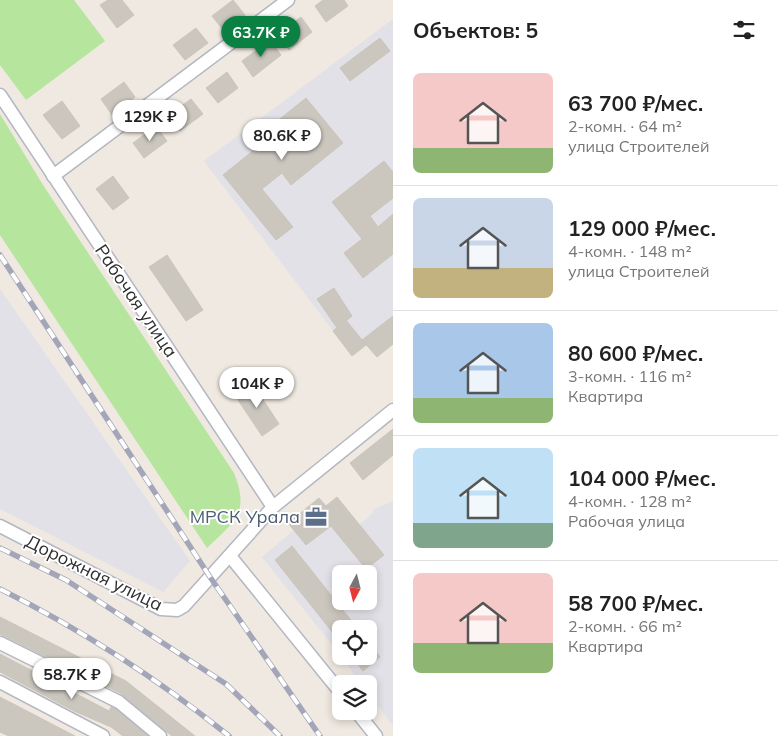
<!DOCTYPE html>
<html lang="ru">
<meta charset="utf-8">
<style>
body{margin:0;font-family:Mulish,sans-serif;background:#f2f2f2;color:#222;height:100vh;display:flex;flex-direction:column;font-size:19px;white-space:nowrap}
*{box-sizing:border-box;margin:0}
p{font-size:16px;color:#767676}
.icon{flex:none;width:28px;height:28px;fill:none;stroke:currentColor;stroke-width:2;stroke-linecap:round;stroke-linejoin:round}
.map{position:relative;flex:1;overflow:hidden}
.drawer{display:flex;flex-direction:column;background:#fff;width:385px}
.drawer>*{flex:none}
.needle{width:32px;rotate:187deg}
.buttons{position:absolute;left:332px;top:565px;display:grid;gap:10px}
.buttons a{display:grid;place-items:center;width:45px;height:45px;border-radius:8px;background:#fff;box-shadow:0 2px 8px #0003;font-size:25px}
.price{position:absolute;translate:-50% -42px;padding:0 11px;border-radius:18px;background:#fff;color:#222;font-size:16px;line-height:32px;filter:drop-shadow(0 1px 2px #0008)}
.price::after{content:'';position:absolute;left:50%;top:30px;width:15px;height:11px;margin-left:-8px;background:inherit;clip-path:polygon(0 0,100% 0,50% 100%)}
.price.current{background:#0b8043;color:#fff}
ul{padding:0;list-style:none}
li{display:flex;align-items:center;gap:15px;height:125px;padding:0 20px}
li+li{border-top:1px solid #e0e0e0}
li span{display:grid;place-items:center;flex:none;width:140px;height:100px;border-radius:8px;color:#555}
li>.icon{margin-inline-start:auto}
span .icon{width:60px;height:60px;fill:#fffc;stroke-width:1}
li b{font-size:21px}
h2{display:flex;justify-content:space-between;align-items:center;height:60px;padding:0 20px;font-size:21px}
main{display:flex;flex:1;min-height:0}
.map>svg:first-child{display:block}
.industrial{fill:#e3e1e8;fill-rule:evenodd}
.green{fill:#b6e59e}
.building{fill:#cbc7bf;stroke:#cbc5ba}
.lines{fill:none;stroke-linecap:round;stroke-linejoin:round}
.minor-casing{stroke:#b4b7c1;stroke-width:15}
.minor{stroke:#fff;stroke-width:12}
.rail-casing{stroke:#a3a6b8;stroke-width:5.5}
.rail{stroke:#fff;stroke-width:4;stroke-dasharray:11;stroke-linecap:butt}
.labels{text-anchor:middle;stroke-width:4;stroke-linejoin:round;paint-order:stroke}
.street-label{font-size:18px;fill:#2e2e2e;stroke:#fff}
.service-label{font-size:18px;fill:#4e5e75;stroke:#fff;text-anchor:end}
</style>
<main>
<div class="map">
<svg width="393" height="736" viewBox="0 0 393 736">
<rect width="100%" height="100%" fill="#efe9e1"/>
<g class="industrial">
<path d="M393,19V344L377,357L366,345L352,356L204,161Z"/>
<path d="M0,289L190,561L163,592L0,509Z"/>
<path d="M393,501V726L369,694V684H361L341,656H369V629H341V656L262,557L294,530L307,545L331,526L366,569L383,555L359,525L373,513L374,509ZM341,574H369V601H341Z"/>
</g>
<g class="green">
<path d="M0,0H74L105,41L26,100L0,65Z"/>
<path d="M0,114L43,185L234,473C250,513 235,521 207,548L0,235Z"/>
</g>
<g class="building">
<path d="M108,0H122L134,15L117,28L100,5Z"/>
<path d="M233,0L245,15L224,31L212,16Z"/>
<path d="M323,0H344L348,6L326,22L315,6Z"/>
<path d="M301,17L312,32L289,50L278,34Z"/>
<path d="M196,28L208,43L185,60L173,45Z"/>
<path d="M380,38L390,51L350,81L340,68Z"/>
<path d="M270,40L281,55L253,77L242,61Z"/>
<path d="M227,72L238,88L218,103L206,88Z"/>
<path d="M124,82L135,97L112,115L101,99Z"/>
<path d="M306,98L343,143L291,185L282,173L262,189L293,227L276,240L223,175L260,145L255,139Z"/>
<path d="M191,99L203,114L180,131L168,116Z"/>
<path d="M62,101L80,126L62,139L43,115Z"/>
<path d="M156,126L167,141L144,158L133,143Z"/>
<path d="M384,161L393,172V198L370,216L378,227L393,214V254L363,278L344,253L362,239L332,202Z"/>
<path d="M113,176L129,198L113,210L96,189Z"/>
<path d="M167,255L203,310L186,321L149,267Z"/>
<path d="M334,288L352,316L337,328L317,299Z"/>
<path d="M393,316V344L377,357L362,340Z"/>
<path d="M346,320L366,345L352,356L333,331Z"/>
<path d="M252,383L279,424L262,436L234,394Z"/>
<path d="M393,429V455L363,480L350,463Z"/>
<path d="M337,497L384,555L366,569L331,526L306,545L288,523L319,498L326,506Z"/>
<path d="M292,546L358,629H341V643L275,560Z"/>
<path d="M0,617L126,681L195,736H172L120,693L0,634Z"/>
<path d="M369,643L380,657L363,671L352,656H369Z"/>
<path d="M0,654L109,711L112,705L155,736H123L111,727L74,711L0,672Z"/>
<path d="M0,697L75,736H9L0,732Z"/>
</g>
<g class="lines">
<g class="minor-casing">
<g id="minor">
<path d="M0,95L273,507"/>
<path d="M53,176L288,0"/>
<path d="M0,526L161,609L177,610L184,606L273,507L393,410"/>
<path d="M230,556L341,693"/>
<path d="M0,643L119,702L160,736"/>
<path d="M0,682L103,736"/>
<path d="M356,711L376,736"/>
</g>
</g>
<use href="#minor" class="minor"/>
<g class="rail-casing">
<g id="rail">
<path d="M0,255L210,577L320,736"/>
<path d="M0,548L66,580L226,684L280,736"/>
<path d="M0,589C82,630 158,679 229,736"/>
</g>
</g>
<use href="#rail" class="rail"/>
</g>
<defs>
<g id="office-bare" transform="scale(1.725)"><path d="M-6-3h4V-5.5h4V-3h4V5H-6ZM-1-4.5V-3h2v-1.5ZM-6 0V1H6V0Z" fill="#5c6f8a" stroke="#fff" stroke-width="2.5" paint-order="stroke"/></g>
</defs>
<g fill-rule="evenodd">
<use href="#office-bare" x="316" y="517"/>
</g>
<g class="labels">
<g class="street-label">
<text transform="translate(136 301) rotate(56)" y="6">Рабочая улица</text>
<text transform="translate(94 573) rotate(26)" y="6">Дорожная улица</text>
</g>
<g class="service-label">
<text x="300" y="523">МРСК Урала</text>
</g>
</g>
</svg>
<div class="buttons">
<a><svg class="needle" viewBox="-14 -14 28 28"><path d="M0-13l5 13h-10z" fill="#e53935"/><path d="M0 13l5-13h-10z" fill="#767676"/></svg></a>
<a><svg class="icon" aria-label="locate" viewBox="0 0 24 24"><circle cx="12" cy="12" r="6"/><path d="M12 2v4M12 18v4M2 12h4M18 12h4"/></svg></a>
<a><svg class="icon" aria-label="layers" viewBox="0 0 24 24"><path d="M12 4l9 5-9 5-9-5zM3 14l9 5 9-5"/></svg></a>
</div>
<b class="price current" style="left:261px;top:58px">63.7K ₽</b>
<b class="price" style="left:150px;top:142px">129K ₽</b>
<b class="price" style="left:282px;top:161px">80.6K ₽</b>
<b class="price" style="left:257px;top:409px">104K ₽</b>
<b class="price" style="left:72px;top:700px">58.7K ₽</b>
</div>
<section class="drawer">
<h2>Объектов: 5<svg class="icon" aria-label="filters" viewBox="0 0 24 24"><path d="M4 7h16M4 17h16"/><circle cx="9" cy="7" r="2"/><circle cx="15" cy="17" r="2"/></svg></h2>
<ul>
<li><span style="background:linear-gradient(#f6c9c9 75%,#8fb573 0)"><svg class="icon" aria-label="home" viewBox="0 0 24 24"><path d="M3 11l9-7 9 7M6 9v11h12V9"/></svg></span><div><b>63 700 ₽/мес.</b><p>2-комн. · 64 m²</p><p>улица Строителей</p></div></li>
<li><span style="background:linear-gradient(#c9d6e8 70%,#c2b280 0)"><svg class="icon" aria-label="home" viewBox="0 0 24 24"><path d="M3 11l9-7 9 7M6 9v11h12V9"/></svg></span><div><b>129 000 ₽/мес.</b><p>4-комн. · 148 m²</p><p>улица Строителей</p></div></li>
<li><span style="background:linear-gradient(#a9c7e8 75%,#8fb573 0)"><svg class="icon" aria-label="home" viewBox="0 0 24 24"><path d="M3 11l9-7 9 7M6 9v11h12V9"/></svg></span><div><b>80 600 ₽/мес.</b><p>3-комн. · 116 m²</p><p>Квартира</p></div></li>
<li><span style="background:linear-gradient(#bfe0f5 75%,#7fa58c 0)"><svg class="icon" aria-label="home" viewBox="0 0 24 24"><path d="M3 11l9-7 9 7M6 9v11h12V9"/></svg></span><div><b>104 000 ₽/мес.</b><p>4-комн. · 128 m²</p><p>Рабочая улица</p></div></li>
<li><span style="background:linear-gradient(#f6c9c9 70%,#8fb573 0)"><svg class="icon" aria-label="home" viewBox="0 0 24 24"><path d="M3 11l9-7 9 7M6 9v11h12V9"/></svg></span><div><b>58 700 ₽/мес.</b><p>2-комн. · 66 m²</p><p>Квартира</p></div></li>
</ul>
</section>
</main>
